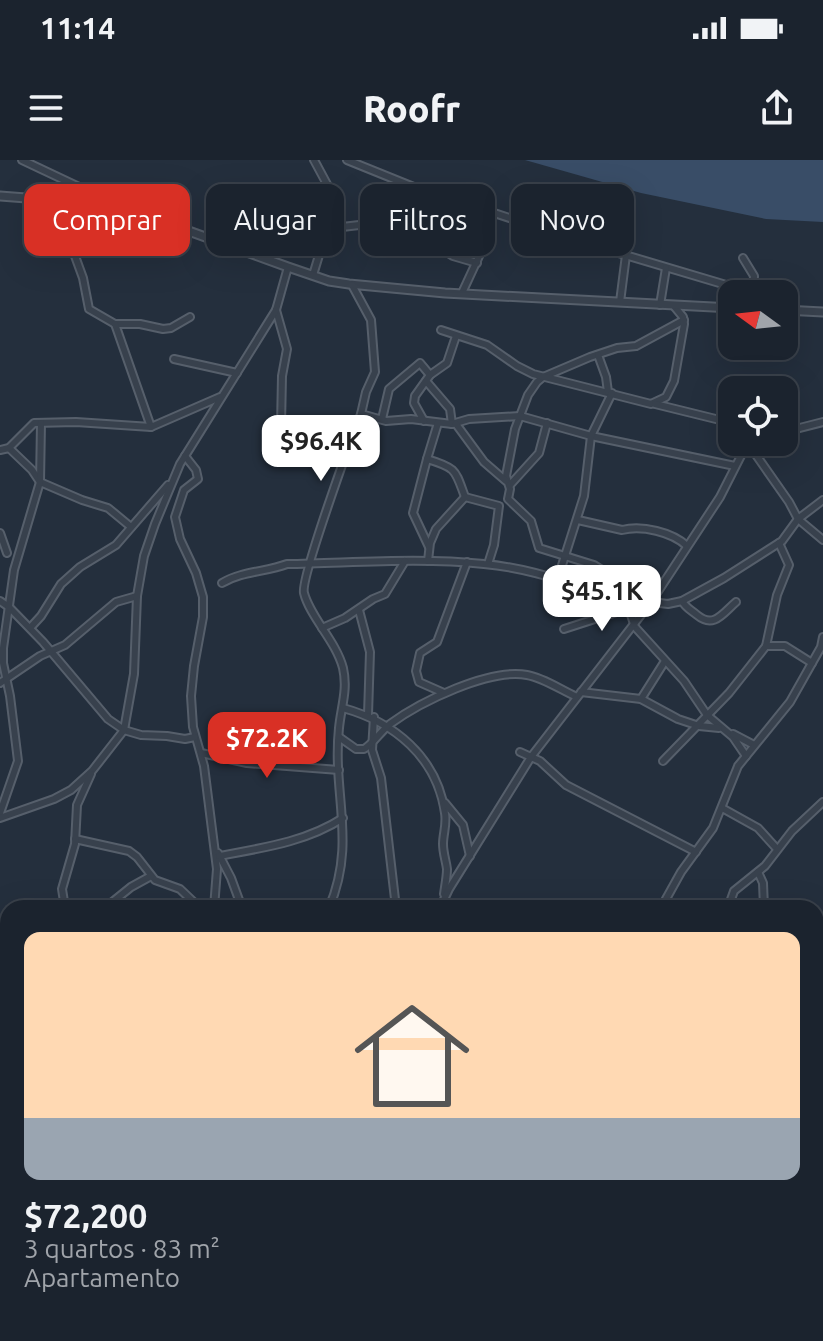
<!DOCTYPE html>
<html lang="pt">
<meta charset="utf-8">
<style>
body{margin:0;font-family:Ubuntu,sans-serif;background:#242b36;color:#f1f3f6;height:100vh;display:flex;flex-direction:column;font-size:30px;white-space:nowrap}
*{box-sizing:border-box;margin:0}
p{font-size:26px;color:#a0a4aa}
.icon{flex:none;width:44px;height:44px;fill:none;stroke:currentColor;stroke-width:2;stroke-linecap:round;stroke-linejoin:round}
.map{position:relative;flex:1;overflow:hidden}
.sheet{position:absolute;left:0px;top:740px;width:824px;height:442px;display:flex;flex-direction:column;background:#1b232e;border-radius:24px 24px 0 0;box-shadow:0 8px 32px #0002,0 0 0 2px #39404a}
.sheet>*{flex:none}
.guide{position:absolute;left:24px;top:24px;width:776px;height:72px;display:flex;gap:16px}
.needle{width:52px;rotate:285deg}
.fabs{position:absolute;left:718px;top:120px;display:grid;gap:16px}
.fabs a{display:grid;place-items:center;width:80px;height:80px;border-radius:16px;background:#1b232e;box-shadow:0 8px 32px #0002,0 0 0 2px #39404a;font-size:40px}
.price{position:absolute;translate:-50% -68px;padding:0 18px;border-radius:16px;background:#fff;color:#222;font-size:26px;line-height:52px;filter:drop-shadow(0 2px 4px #0008)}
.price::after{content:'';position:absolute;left:50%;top:48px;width:24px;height:18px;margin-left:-12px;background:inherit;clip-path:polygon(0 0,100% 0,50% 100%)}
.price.current{background:#d93025;color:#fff}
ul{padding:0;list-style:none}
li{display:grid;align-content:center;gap:16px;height:424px;padding:0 24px}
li+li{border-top:2px solid #39404a}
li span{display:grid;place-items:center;height:248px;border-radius:16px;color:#555}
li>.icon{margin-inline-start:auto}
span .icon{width:144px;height:144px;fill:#fffc;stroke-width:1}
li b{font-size:34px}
.tag{padding:0 28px;border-radius:16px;background:#1b232e;box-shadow:0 8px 32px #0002,0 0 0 2px #39404a;font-size:28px;line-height:72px}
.tag.current{background:#d93025;color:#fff}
.status{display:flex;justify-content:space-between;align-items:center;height:56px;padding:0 40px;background:#1b232e;direction:ltr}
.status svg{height:22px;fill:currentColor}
header{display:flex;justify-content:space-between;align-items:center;height:104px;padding:0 24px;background:#1b232e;font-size:36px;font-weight:800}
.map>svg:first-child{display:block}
.water{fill:#394d67}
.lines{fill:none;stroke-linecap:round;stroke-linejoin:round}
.minor-casing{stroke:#565f6b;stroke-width:10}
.tertiary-casing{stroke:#565f6b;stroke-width:11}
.minor{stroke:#38414d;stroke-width:6}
.tertiary{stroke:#38414d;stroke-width:7}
</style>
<div class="status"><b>11:14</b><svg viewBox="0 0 49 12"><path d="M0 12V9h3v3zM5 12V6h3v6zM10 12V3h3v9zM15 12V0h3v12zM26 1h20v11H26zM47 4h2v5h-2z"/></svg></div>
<header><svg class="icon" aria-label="menu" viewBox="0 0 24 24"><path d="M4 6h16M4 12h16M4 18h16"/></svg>Roofr<svg class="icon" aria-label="share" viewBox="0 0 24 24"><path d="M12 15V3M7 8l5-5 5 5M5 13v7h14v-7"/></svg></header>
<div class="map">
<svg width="823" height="1181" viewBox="0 0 823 1181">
<rect width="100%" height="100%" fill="#242f3d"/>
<path class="water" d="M525,0H823V62L766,59L641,33Z"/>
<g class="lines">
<g class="minor-casing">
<g id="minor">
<path d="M22,0L113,43"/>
<path d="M314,0L328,26L342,67"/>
<path d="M347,0L436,36"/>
<path d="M69,40L64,66L83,118L89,149L115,164H140L163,169L171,168L190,157"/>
<path d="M743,98L754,116L753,134"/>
<path d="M313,115L320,92L342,67L385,62L404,64L453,96L477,103"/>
<path d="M462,133L481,92L485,50L595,86L753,133"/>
<path d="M620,142L626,95"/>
<path d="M660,145L666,108"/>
<path d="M684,160L636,186L617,188L590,197L543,217L537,222L528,235L515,269L506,316L510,329L508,339L531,361L539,388L594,405L631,428V455L635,467L684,521L707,555L733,577L746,596"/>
<path d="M115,164L151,267"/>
<path d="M441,170L487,185L517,206L533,214L651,244L666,237L674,221L684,164L683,157L674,146"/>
<path d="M598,195L606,217L608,232"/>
<path d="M174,199L237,213"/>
<path d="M426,221L450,249L452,264"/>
<path d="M655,244L732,263"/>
<path d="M361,254L386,261L411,259L452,264L469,259L520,256L591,276L735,306"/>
<path d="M382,259L389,229L420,203L430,215"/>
<path d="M424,261L414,243L415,236L430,215L447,203L456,176"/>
<path d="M438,263L427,299C457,308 455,310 465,337"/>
<path d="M456,264L484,302L506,321"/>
<path d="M784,272L823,262"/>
<path d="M752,282L754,292L789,342L798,359L823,380"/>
<path d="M9,288L32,310L40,322L82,340L108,348L131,367"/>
<path d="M272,289L281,266L282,216L287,189L276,150"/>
<path d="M0,290L9,288L34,263L76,262L151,267L220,237"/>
<path d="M185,296L196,310L198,319L184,330L175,357L180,379L196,413L203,437V457L194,506L191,536L193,567L204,606L217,709L214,748"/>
<path d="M427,299L413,353L429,387"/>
<path d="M510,325L539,293L547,263"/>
<path d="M465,337L499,346L494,385L488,404"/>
<path d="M578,360L622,370C642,365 672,372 687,386"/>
<path d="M0,373L7,393"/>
<path d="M428,401L430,383L436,369L465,337"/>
<path d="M557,421L584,336L591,276L612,233"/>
<path d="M222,423C242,411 266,412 287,404C352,403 419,397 484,404C531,408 588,428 632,447"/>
<path d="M0,441L9,447L43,482L108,559L124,570L141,575L167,576L185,579L195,577"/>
<path d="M682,441C686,448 691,450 697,455C714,469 723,453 736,442"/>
<path d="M651,442L668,444L682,441L724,418L782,381L798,359L823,340"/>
<path d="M359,450L370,492L368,555"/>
<path d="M30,468L41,456L61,424L80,407L116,385L168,325"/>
<path d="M322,468L345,458L373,439L385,434L405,401"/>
<path d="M564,469L632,447"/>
<path d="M766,486L777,435L789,405L779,383"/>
<path d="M0,523L40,496L65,485L116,442L137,436"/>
<path d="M581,532L641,539L678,559L699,566L719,568"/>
<path d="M444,533L419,522L416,511L420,493L437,482L467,402"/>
<path d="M641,539L665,501"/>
<path d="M343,548C394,562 437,597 445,653C447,664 443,674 443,684C443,693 446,701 447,709C447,717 445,726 444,734"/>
<path d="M374,557L372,590L381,618L396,748"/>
<path d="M733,574L754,585"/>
<path d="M339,577L356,589H364C373,584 380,572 390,564C420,542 489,508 527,515C544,518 561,530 577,537"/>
<path d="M520,592L540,601L566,625L696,692"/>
<path d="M201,593L247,603L339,610"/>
<path d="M663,601L729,533L766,486H785L812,503"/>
<path d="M445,643L463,665L470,696"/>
<path d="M722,648L758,668L777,689"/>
<path d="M0,653L18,601L10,536L3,503V488L14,410L40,322L41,263"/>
<path d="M0,658L54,639L71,630L92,611L124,570L134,514L137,436L144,396L155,364L180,304L276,150L288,107"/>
<path d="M75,679L129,691L137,697L155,720L180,729L200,748"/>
<path d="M218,693L231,718L242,748"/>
<path d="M219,696C262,688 306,682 343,658"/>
<path d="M758,712L763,723L764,748"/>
<path d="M65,748L62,729L75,684L77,645L91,614"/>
<path d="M105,748L131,727L151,716"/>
<path d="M329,748C357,682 332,634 339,568C341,547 348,530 343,508C336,481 310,457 304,433C300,419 352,277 361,254L366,232L375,212L371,160L352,125"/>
<path d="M440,748L449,729L531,597L651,442L720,337L748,282"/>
<path d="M661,748L681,712L713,668L738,606L790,542L821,487L823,477"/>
<path d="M728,748L734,731L765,706L792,671L823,642"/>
<path d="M816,785L823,789"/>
<path d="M0,863L8,860"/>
<path d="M816,935L823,932"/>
<path d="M816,946L823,947"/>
<path d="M0,1000H8"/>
<path d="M121,1174L131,1181"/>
<path d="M223,1174L224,1181"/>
<path d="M389,1174L390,1181"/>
<path d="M696,1174L697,1181"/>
<path d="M736,1174L738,1177"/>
<path d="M786,1174L788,1181"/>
<path d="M179,1181L182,1174"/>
<path d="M253,1181L254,1174"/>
<path d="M362,1181L370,1174"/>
<path d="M539,1181L541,1174"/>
<path d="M597,1181L599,1174"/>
</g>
</g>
<g class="tertiary-casing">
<g id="tertiary">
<path d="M0,36L117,45L288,107L329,121L349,124L445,133L732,148"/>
<path d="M784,150L823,152"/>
</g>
</g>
<use href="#minor" class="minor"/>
<use href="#tertiary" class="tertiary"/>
</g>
</svg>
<div class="fabs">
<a><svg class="needle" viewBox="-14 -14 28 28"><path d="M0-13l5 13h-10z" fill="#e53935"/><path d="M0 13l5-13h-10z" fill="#a0a4aa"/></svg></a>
<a><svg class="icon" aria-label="locate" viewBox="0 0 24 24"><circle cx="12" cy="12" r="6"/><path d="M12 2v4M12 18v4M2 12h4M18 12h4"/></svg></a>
</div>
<b class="price" style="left:321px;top:323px">$96.4K</b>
<b class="price" style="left:602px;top:473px">$45.1K</b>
<b class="price current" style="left:267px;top:620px">$72.2K</b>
<div class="guide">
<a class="tag current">Comprar</a>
<a class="tag">Alugar</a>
<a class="tag">Filtros</a>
<a class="tag">Novo</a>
</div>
<section class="sheet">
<ul>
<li><span style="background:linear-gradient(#ffd9b3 75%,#9aa5b1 0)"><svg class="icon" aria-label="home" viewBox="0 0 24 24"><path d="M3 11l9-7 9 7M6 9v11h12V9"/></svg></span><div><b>$72,200</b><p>3 quartos · 83 m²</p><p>Apartamento</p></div></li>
</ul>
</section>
</div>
